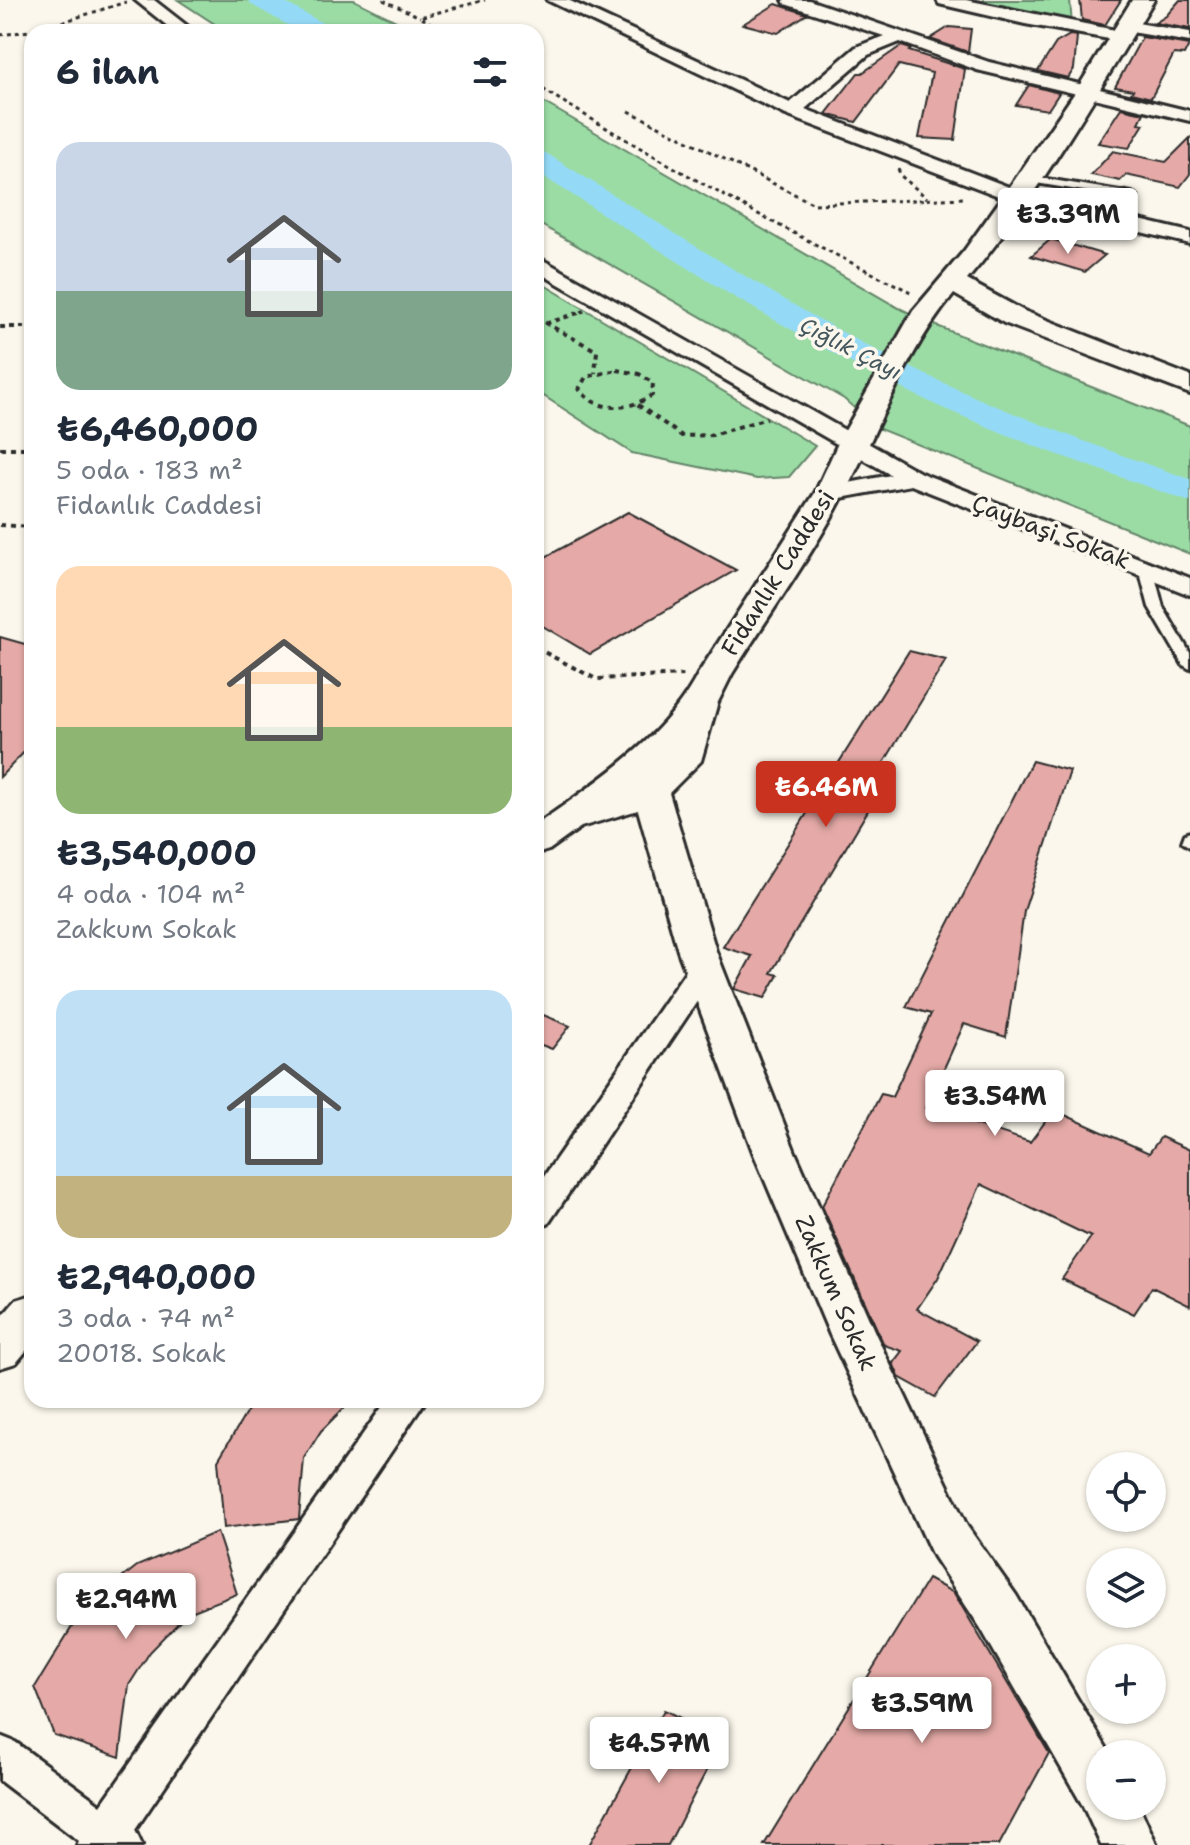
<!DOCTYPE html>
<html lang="tr">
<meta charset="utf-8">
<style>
body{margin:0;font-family:"Shantell Sans",sans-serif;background:#f2f2f3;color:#1f2937;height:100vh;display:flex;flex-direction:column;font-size:30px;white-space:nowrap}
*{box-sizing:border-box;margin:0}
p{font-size:26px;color:#747a83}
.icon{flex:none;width:44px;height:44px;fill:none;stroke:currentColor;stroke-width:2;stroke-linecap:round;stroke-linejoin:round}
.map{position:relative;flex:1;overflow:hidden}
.details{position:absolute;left:24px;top:24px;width:520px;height:1384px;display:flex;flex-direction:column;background:#fff;border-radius:24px;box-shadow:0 2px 6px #0004}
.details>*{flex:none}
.buttons{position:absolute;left:1086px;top:1452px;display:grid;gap:16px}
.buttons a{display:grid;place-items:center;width:80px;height:80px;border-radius:50%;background:#fff;box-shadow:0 2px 6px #0004;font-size:40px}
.price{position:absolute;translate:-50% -68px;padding:0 18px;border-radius:8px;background:#fff;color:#222;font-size:26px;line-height:52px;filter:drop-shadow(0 2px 4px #0008)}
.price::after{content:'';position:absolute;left:50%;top:48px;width:24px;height:18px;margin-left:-12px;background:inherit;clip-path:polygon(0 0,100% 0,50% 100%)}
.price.on{background:#c8321e;color:#fff}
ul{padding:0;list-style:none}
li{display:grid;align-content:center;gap:16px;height:424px;padding:0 32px}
li span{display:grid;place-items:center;height:248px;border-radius:24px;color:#555}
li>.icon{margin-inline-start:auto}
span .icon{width:144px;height:144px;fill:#fffc;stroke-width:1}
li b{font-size:34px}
h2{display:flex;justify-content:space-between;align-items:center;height:96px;padding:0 32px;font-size:34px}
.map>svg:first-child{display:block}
.green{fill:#9bdca5;stroke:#638468;stroke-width:2}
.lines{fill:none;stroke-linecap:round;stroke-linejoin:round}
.river{fill:#94daf6;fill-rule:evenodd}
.building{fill:#e5aaa7;stroke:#2b2b2b;stroke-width:2}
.service-casing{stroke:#2b2b2b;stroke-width:6}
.minor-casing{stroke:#2b2b2b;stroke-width:6}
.tertiary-casing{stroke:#2b2b2b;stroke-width:6}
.path-far1{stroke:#2b2b2b;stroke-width:3;stroke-dasharray:4 4;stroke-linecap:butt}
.path{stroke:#2b2b2b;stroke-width:4;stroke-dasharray:5 5;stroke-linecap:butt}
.service{fill:#fbf7ec;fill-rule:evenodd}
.minor{fill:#fbf7ec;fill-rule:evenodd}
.tertiary{fill:#fbf7ec;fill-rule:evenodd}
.labels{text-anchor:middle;stroke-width:7;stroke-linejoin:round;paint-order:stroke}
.far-water-label{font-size:22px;font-style:italic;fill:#45575e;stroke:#fbf7ec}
.street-label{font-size:24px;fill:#2b2b2b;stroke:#fbf7ec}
</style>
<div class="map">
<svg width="1190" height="1845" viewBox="0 0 1190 1845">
<rect width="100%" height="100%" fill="#fbf7ec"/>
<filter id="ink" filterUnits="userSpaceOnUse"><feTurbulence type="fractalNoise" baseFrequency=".0125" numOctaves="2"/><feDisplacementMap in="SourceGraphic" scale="16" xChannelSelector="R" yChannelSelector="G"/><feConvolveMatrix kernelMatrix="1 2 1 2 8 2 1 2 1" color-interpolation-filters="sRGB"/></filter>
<g filter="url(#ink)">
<g class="green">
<path d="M178,0H354L418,32H227Z"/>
<path d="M984,0H1070L1072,26L1002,11L1004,7L982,2Z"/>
<path d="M536,98L897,307L937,326L1190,426V554L877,428L844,399L536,222Z"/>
<path d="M536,280L795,434L815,446L789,477L757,479L632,453L536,391Z"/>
</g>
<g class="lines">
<g class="river">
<path d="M248,0H280L328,26L332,32H300L252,5Z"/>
<path d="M536,150L546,153C653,219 758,288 870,347C972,400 1081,442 1190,479V502L1034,446L940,407L849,362L734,297L536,172Z"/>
</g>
</g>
<g class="building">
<path d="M1080,0H1121L1105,25L1082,20Z"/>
<path d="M1180,0H1190V29L1155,23L1166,16Z"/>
<path d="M776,4L807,14L778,33L743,24Z"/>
<path d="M949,27L971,29L968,52L930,39Z"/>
<path d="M1070,35L1077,36L1074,69L1068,78L1038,71L1056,43Z"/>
<path d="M1142,37L1189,45L1184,55L1174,54L1151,98L1131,93L1133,90L1115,87Z"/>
<path d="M901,46L911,49L909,51L965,69L955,140L919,138L932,73L899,65L856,122L826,114L858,73H862Z"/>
<path d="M1029,85L1059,93L1048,110L1016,105Z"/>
<path d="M1121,108L1144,113L1139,123L1144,124L1129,148L1098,143Z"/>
<path d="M1190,138V174L1180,187L1126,175L1120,181L1091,175L1113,151L1166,162Z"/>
<path d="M1051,239L1105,255L1085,272L1031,256Z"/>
<path d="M628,512L736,570L590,654L536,622V562Z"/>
<path d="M0,637L32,646V744L0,777Z"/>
<path d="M909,651L946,660L862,799L873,802L771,973L778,975L765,998L734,989L752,956L723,947Z"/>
<path d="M1032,761L1070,771L1024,911L1006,1037L964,1024L926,1108L1030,1142L1054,1110L1149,1153L1161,1137L1190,1150V1306L1152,1287L1134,1314L1062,1279L1091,1237L981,1184L938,1278L917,1309L977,1341L935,1397L899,1377L893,1363L902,1351L884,1345L822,1206L881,1094L892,1097L931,1014L906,1007Z"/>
<path d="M536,1012L570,1026L552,1049L536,1043Z"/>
<path d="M254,1400H352L321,1431L304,1458L299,1519L224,1528L218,1460Z"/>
<path d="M217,1532L237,1594L188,1613L150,1652L129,1685L120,1757L54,1735L35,1687L83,1609L137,1566Z"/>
<path d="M928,1579L954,1593L1049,1753L999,1845H764Z"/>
<path d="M664,1710L723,1739L668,1845H589Z"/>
</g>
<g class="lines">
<g class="service-casing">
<g id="service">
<path d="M1028,176L1132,193L1137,196L1132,199L1024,181L1023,179Z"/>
<path d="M1146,565L1153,569L1163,607L1190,653V669L1183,665L1149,607L1139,569Z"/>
<path d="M1190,832V847L1182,842L1185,834Z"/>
</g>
</g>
<g class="minor-casing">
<g id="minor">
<path d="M135,0H154L195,32H175Z"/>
<path d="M547,0H568L790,103L856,47L884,36L785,4L783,0H809L989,62L1190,111V121L977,70L900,42L868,55L805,109L1022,192L1190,232V244L1009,200L786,115Z"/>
<path d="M937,0H966L1120,31L1129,36L1120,41L1025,24L939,4Z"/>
<path d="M1126,21L1190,32V42L1120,30L1117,26Z"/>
<path d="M536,256L921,473L1190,578V595L911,485L830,500L822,498L818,493L822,488L891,475L536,271Z"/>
<path d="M703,959L714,962L718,969L714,976L548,1224L536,1228V1188L692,962Z"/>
<path d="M387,1400H426L135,1830L142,1845H77L79,1841L0,1781V1736L15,1742L101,1805Z"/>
</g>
</g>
<g class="tertiary-casing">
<g id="tertiary">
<path d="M1132,0H1154C1096,95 1039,195 967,280L1024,311L1190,376V394L1004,323L954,294C906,351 880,427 845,492C813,555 769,614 732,674L718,702L701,761L669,793L716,951L795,1152L876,1335L967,1526L1016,1595L1110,1754H1100V1806H1139L1157,1845H1101L1083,1806L980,1627L933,1556L830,1335L753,1152L678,951L638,810L581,827L549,850L536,854V825C595,783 665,739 698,674L815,493L838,443L913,311L964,251L1007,191L1076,91Z"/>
<path d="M32,1295V1344L16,1363L0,1368V1319L16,1300Z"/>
</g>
</g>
<g class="path-far1">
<path d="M383,0L420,17"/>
<path d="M446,32L420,17L485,0"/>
<path d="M0,35L37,30L126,2"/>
<path d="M536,85C658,161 784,231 913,293"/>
<path d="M629,111L814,204L965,198"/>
<path d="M898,169L901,176L927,198"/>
<path d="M581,312L584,311"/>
</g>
<g class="path">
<path d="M536,318L597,351L595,373"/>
<path d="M0,327H32"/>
<path d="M536,327L584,311"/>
<path d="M617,370L639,374L653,383L652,395C629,411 597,413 579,389L586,377Z"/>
<path d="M638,405L682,436L713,435L767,418"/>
<path d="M0,448H32"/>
<path d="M0,525L32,527"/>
<path d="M536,648L596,679L686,675"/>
</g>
<use href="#service" class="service"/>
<use href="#minor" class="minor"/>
<use href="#tertiary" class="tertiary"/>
</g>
</g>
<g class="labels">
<g class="far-water-label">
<text transform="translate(851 348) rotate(27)" y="8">Çığlık Çayı</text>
</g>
<g class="street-label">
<text transform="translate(1051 532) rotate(21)" y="8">Çaybaşi Sokak</text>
<text transform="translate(778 573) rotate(-58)" y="8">Fidanlık Caddesi</text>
<text transform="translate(836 1293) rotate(66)" y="8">Zakkum Sokak</text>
</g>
</g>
</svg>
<div class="buttons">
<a><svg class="icon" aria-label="locate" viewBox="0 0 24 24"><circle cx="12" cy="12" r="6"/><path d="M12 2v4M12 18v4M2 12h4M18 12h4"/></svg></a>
<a><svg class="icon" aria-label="layers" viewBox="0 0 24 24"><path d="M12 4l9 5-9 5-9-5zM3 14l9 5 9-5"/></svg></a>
<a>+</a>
<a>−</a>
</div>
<b class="price" style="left:1068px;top:256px">₺3.39M</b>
<b class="price on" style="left:826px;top:829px">₺6.46M</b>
<b class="price" style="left:995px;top:1138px">₺3.54M</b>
<b class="price" style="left:126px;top:1641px">₺2.94M</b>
<b class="price" style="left:922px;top:1745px">₺3.59M</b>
<b class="price" style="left:659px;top:1785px">₺4.57M</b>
<section class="details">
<h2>6 ilan<svg class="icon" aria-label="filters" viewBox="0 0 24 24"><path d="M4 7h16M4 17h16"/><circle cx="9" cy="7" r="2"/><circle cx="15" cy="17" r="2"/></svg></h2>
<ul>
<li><span style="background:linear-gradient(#c9d6e8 60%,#7fa58c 0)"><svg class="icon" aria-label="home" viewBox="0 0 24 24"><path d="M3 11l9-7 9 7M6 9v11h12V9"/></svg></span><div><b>₺6,460,000</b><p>5 oda · 183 m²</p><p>Fidanlık Caddesi</p></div></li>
<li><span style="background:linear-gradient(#ffd9b3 65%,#8fb573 0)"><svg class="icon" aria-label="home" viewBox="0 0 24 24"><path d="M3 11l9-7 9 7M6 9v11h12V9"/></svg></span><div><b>₺3,540,000</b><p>4 oda · 104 m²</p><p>Zakkum Sokak</p></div></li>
<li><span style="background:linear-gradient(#bfe0f5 75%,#c2b280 0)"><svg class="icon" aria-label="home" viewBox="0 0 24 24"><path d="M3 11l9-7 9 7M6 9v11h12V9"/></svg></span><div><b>₺2,940,000</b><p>3 oda · 74 m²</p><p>20018. Sokak</p></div></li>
</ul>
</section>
</div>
